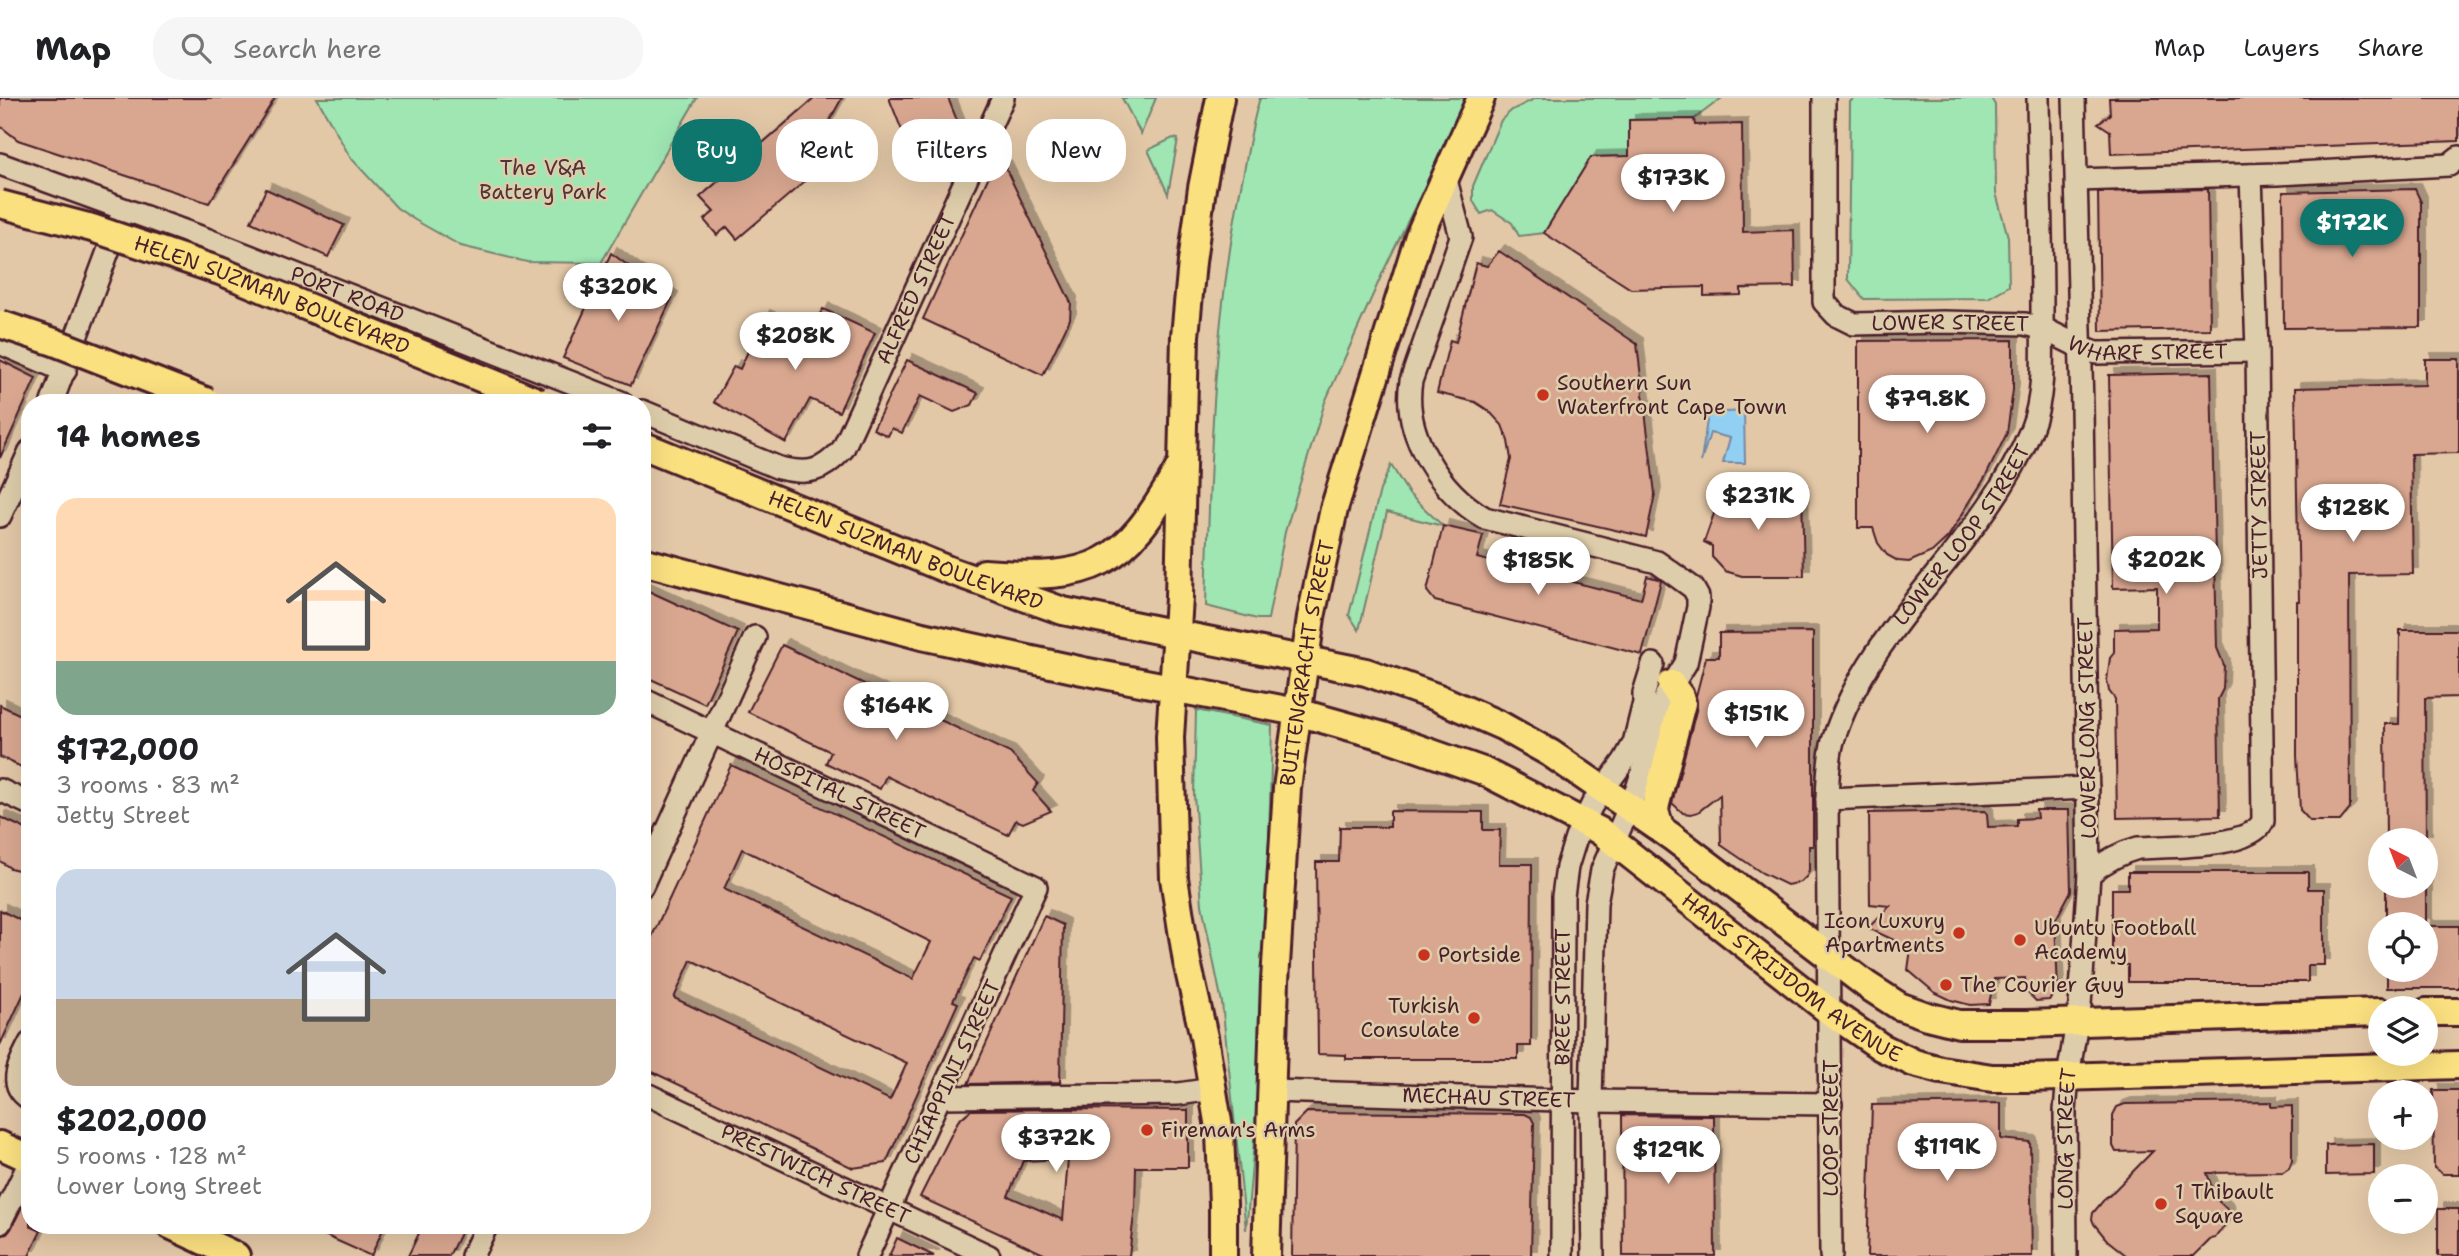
<!DOCTYPE html>
<meta charset="utf-8">
<style>
body{margin:0;font-family:"Shantell Sans",sans-serif;background:#f6f6f6;color:#202124;height:100vh;display:flex;flex-direction:column;font-size:26px;white-space:nowrap}
*{box-sizing:border-box;margin:0}
p{font-size:23px;color:#757577}
.icon{flex:none;width:38px;height:38px;fill:none;stroke:currentColor;stroke-width:2;stroke-linecap:round;stroke-linejoin:round}
.map{position:relative;flex:1;overflow:hidden}
.panel{position:absolute;left:21px;top:296px;width:630px;height:840px;display:flex;flex-direction:column;background:#fff;border-radius:28px;box-shadow:0 7px 28px #0002}
.panel>*{flex:none}
.guide{position:absolute;left:672px;top:21px;width:665px;height:63px;display:flex;gap:14px}
.needle{width:46px;rotate:318deg}
.buttons{position:absolute;left:2368px;top:730px;display:grid;gap:14px}
.buttons a{display:grid;place-items:center;width:70px;height:70px;border-radius:50%;background:#fff;box-shadow:0 7px 28px #0002;font-size:35px}
.price{position:absolute;translate:-50% -60px;padding:0 16px;border-radius:24px;background:#fff;color:#222;font-size:23px;line-height:46px;filter:drop-shadow(0 2px 4px #0008)}
.price::after{content:'';position:absolute;left:50%;top:42px;width:21px;height:16px;margin-left:-10px;background:inherit;clip-path:polygon(0 0,100% 0,50% 100%)}
.price.selected{background:#0f766e;color:#fff}
ul{padding:0;list-style:none}
li{display:grid;align-content:center;gap:14px;height:371px;padding:0 35px}
li span{display:grid;place-items:center;height:217px;border-radius:21px;color:#555}
li>.icon{margin-inline-start:auto}
span .icon{width:126px;height:126px;fill:#fffc;stroke-width:1}
li b{font-size:30px}
h2{display:flex;justify-content:space-between;align-items:center;height:84px;padding:0 35px;font-size:30px}
.chip{padding:0 24px;border-radius:28px;background:#fff;box-shadow:0 7px 28px #0002;font-size:24px;line-height:63px}
.chip.selected{background:#0f766e;color:#fff}
header{display:flex;align-items:center;gap:42px;box-sizing:border-box;height:98px;padding:0 35px;background:#fff;border-bottom:2px solid #e0e0e0}
header strong{font-size:33px}
nav{display:flex;gap:38px;margin-inline-start:auto;font-size:24px}
.search{width:490px;height:63px;background:#f6f6f6;display:flex;align-items:center;gap:18px;box-sizing:border-box;padding:0 24px;border-radius:28px;color:#757577;font-size:26px}
.map>svg:first-child{display:block}
.green{fill:#9fe6b3;stroke:#74826f;stroke-width:2}
.water{fill:#92d0f3;stroke:#7589a3;stroke-width:2}
.building{fill:#d9a790;stroke:#4a1f2b;stroke-width:2;fill-rule:evenodd;filter:url(#shadow)}
.lines{fill:none;stroke-linecap:round;stroke-linejoin:round}
.minor-casing{stroke:#4a1f2b;stroke-width:26}
.major-casing{stroke:#4a1f2b;stroke-width:32}
.minor{stroke:#decdaa;stroke-width:21}
.major{stroke:#fbe080;stroke-width:26}
.major-bridge-casing{stroke:#4a1f2b;stroke-width:32;stroke-linecap:butt}
.major-bridge{stroke:#fbe080;stroke-width:26}
.poi-dot{fill:#c8321e;stroke:#decdaa;stroke-width:2.5}
.labels{text-anchor:middle;stroke-width:5;stroke-linejoin:round;paint-order:stroke}
.park-label{font-size:21px;fill:#523339;stroke:#decdaa}
.street-label{font-size:21px;fill:#4a1f2b;stroke:#decdaa}
.poi-label{font-size:21px;fill:#4a1f2b;stroke:#decdaa;text-anchor:start}
</style>
<header>
<strong>Map</strong>
<div class="search"><svg class="icon" aria-label="search" viewBox="0 0 24 24"><circle cx="10" cy="10" r="6"/><path d="M15 15l6 6"/></svg>Search here</div>
<nav><a>Map</a><a>Layers</a><a>Share</a></nav>
</header>
<div class="map">
<svg width="2459" height="1158" viewBox="0 0 2459 1158">
<defs>
<filter id="shadow"><feDropShadow dx="6" dy="-6" stdDeviation="0" flood-color="#0004"/></filter>
</defs>
<rect width="100%" height="100%" fill="#e3c8a7"/>
<filter id="ink" filterUnits="userSpaceOnUse"><feTurbulence type="fractalNoise" baseFrequency=".0143" numOctaves="2"/><feDisplacementMap in="SourceGraphic" scale="14" xChannelSelector="R" yChannelSelector="G"/><feConvolveMatrix kernelMatrix="1 2 1 2 8 2 1 2 1" color-interpolation-filters="sRGB"/></filter>
<g filter="url(#ink)">
<g class="green">
<path d="M317,0H697L601,165L527,164L461,148L415,122L397,110L350,59Z"/>
<path d="M1122,0H1156L1141,36Z"/>
<path d="M1260,0H1468L1383,174L1325,304L1285,434L1268,521H1257L1206,508C1210,363 1213,226 1242,83C1248,56 1251,27 1260,0Z"/>
<path d="M1536,0H1722L1694,21L1629,22V58L1591,59L1544,135L1519,138L1512,125L1492,112L1481,116L1473,103V88L1501,22L1512,12Z"/>
<path d="M1854,0H1991L1995,7L1996,95L2008,139L2009,188L1988,200L1864,201L1848,181L1850,4Z"/>
<path d="M1173,40L1178,41L1168,96L1148,52Z"/>
<path d="M1391,367L1409,396L1443,428L1387,414L1359,532L1349,517L1380,392Z"/>
<path d="M1196,612L1272,627C1268,796 1263,964 1246,1132L1222,905L1202,807L1194,697Z"/>
</g>
<path class="water" d="M1744,313L1745,365H1723L1730,340L1710,335L1701,364L1708,315Z"/>
<g class="building">
<path d="M0,0H275L209,105L18,42L0,28Z"/>
<path d="M815,0H842L826,29L844,50L737,141L727,129L717,137L704,122L714,114L700,99Z"/>
<path d="M889,0H948L964,40L913,60Z"/>
<path d="M2109,0H2459V43L2111,56L2110,33L2098,25L2110,17Z"/>
<path d="M1694,21L1695,27L1742,26L1743,134L1794,132L1795,189L1741,190V197L1704,198V189L1631,191L1544,135L1591,59L1629,58V22Z"/>
<path d="M993,69H1005L1071,205L1070,221L1043,277L923,221Z"/>
<path d="M266,91L344,127L328,159L251,124Z"/>
<path d="M2208,91L2210,231L2100,233L2098,94Z"/>
<path d="M2415,91L2421,104V229L2284,230L2283,94Z"/>
<path d="M1499,153L1637,246L1655,396L1646,439L1500,406L1511,361L1508,343L1502,327L1489,313L1475,304L1437,295L1450,242L1456,244L1476,165L1487,168Z"/>
<path d="M611,155L672,200L631,287L563,260Z"/>
<path d="M823,211L875,235L839,314L810,301L786,345L714,304L734,268L740,271L764,218L810,239Z"/>
<path d="M2013,242V292L2007,335L1986,378L1948,439L1932,454L1909,464L1898,463L1887,457L1878,445L1873,430H1858V243Z"/>
<path d="M2425,261H2459V355L2411,356L2413,476L2349,477L2350,711L2340,723H2310L2300,712L2297,658V503H2299L2295,290L2425,287Z"/>
<path d="M0,262L36,280L0,360Z"/>
<path d="M907,262L978,295L972,307L954,314L920,298L902,335L892,330L888,338L873,331Z"/>
<path d="M2211,275L2217,550L2224,567L2223,591L2218,601L2220,718L2117,720L2115,601L2109,593L2107,582L2110,560L2114,555V531L2157,530V489L2113,490L2109,277Z"/>
<path d="M1724,387L1802,394L1804,478H1742L1725,473L1712,459V448L1704,444Z"/>
<path d="M1443,428L1483,437L1477,460L1641,501L1647,478L1658,481L1661,483L1642,557L1435,503L1427,493Z"/>
<path d="M642,490L738,534L705,606L642,577Z"/>
<path d="M2400,532H2459V599L2425,600L2426,742H2386L2385,626H2399Z"/>
<path d="M1813,534V748H1809V772L1807,778L1801,784L1787,787L1762,775L1721,747L1720,697L1698,714L1691,716L1683,715L1672,705L1697,609L1696,598L1706,559H1719V535Z"/>
<path d="M782,547L1010,655L1038,685L1033,693L1051,713L1023,725L1016,722L1008,737L886,678L880,691L826,665L831,654L748,614Z"/>
<path d="M0,607L21,617L20,621L30,625V673L0,659Z"/>
<path d="M731,667L1011,798L980,863L974,860L953,903L958,905L886,1065L853,1070L642,969V860ZM742,751L931,844L913,881L724,791ZM691,862L907,965L890,1002L674,900Z"/>
<path d="M2036,712H2069L2071,793L2055,823L2058,893L2049,902L2036,903L2027,894L2025,880L1994,881L1989,906L1970,907L1951,902L1934,894L1908,872L1911,851L1902,850V846L1868,830L1890,808L1870,806L1869,715L1985,713L1987,716L1988,729L2017,728V721L2037,720Z"/>
<path d="M1390,713L1483,714V732H1500L1499,766H1532L1531,948H1518V961H1346V957L1318,956L1316,764H1339L1340,729H1390Z"/>
<path d="M0,719L30,733V775L10,770L0,763Z"/>
<path d="M2128,774H2308V791H2324V867H2308V884H2128V867H2112V791H2128Z"/>
<rect x="2386" y="788" width="40" height="38"/>
<path d="M0,812L30,827V882L0,947Z"/>
<path d="M1044,818L1063,827L1060,984L968,986Z"/>
<path d="M2426,828H2459V890H2387V872H2426Z"/>
<path d="M2433,992H2459V1076H2443L2434,1070Z"/>
<path d="M2271,1004V1009L2292,1008V1062L2289,1070L2283,1074L2207,1075L2216,1101L2228,1112L2229,1121L2215,1140L2211,1141L2194,1158H2127L2107,1142L2094,1126L2092,1121L2093,1115L2107,1098H2109L2153,1053L2116,1054L2113,1048V1017L2117,1009L2125,1006Z"/>
<path d="M2001,1005V1041L2030,1044L2032,1158H1867L1872,1007Z"/>
<path d="M1060,1011L1188,1012V1069H1136L1135,1109L1129,1158H1048L920,1099L958,1023L971,1012ZM1068,1061L1063,1122L1008,1098L1023,1063Z"/>
<path d="M1307,1014L1525,1016L1531,1019L1534,1025L1531,1158H1292L1294,1027Z"/>
<path d="M1622,1017L1714,1018L1715,1158H1623Z"/>
<path d="M2374,1046V1076L2326,1077V1047Z"/>
<path d="M24,1105L30,1108V1128L41,1133L29,1158H0V1138L7,1136L11,1131Z"/>
<rect x="2438" y="1111" width="21" height="47"/>
<path d="M302,1127H385L371,1158Z"/>
<path d="M423,1127H464L449,1158H408Z"/>
<path d="M897,1140L934,1158H889Z"/>
</g>
<g class="lines">
<g class="minor-casing">
<g id="minor">
<path id="s1" d="M1824,0V204L1836,217L1854,226L1943,224L2025,226L2042,230L2080,249L2096,255L2257,253"/>
<path id="s2" d="M0,66L206,141L621,304"/>
<path d="M1445,78L1461,139L1411,283C1402,336 1440,394 1485,420L1657,464L1693,490L1698,499V509L1686,565L1666,597L1637,691L1602,772L1596,805L1591,1003L1593,1158"/>
<path d="M2077,82L2277,76L2449,67L2459,59"/>
<path d="M0,245L65,273"/>
<path d="M52,304L119,124"/>
<path id="s3" d="M642,313L779,370C809,377 822,374 843,351L1003,0"/>
<path d="M0,418L30,353"/>
<path id="s4" d="M642,601L1036,789L867,1158"/>
<path d="M0,692L30,706"/>
<path d="M1827,701L2088,690"/>
<path d="M2089,776C2105,763 2119,755 2138,750C2167,748 2250,751 2263,723L2257,253L2251,77"/>
<path d="M642,788L755,539"/>
<path d="M30,945C20,965 6,986 30,1001"/>
<path id="s5" d="M1272,993L1591,1003L1831,1006"/>
<path id="s6" d="M642,994L989,1158"/>
<path d="M941,999L1178,996L1213,991"/>
<path d="M0,1125L30,1064"/>
<path d="M472,1158L487,1127"/>
<path id="s7" d="M1562,1158L1563,798L1567,769L1576,740L1592,707L1624,663L1634,645L1644,605V595L1653,566"/>
<path id="s8" d="M1831,1158L1827,701C1828,682 1828,661 1833,643C1870,524 1984,447 2031,332C2046,295 2042,251 2042,212C2042,141 2039,71 2038,0"/>
<path id="s9" d="M2066,1158L2065,1013L2068,978L2080,907L2089,776L2082,309L2074,0"/>
</g>
</g>
<g class="major-casing">
<g id="major">
<path d="M1220,0L1202,90L1192,164L1185,238L1179,500L1170,639L1174,780L1187,864L1204,939L1220,1036L1223,1106V1158"/>
<path id="s10" d="M642,347L951,473L1063,513L1366,574L1436,599L1502,628L1550,655L1672,739L1868,888L1899,908L1927,918L1959,926H2026L2380,914"/>
<path id="s11" d="M642,463L922,538L1083,573L1297,614L1383,638L1483,673L1600,733L1829,913L1881,949L1914,965L1941,972L1992,980H2026L2459,967"/>
<path d="M984,475C1094,483 1124,469 1178,372"/>
<path d="M1660,730L1655,713L1656,706L1682,605L1680,598L1671,586"/>
<path d="M2426,914H2459"/>
<path d="M0,1047L30,1061"/>
<path d="M170,1127L236,1158"/>
<path id="s12" d="M1266,1158L1275,883L1287,690L1311,519L1334,411L1419,138L1481,0"/>
</g>
</g>
<use href="#minor" class="minor"/>
<use href="#major" class="major"/>
<g class="major-bridge-casing">
<g id="major-bridge">
<path id="s13" d="M0,106L92,130L220,173L539,304"/>
<path d="M0,226L54,244L208,304"/>
</g>
</g>
<use href="#major-bridge" class="major-bridge"/>
</g>
</g>
<g class="poi-dot">
<circle cx="1543" cy="297" r="7"/>
<circle cx="1959" cy="835" r="7"/>
<circle cx="2020" cy="842" r="7"/>
<circle cx="1424" cy="857" r="7"/>
<circle cx="1946" cy="887" r="7"/>
<circle cx="1474" cy="920" r="7"/>
<circle cx="1147" cy="1032" r="7"/>
<circle cx="2161" cy="1106" r="7"/>
</g>
<g class="labels">
<g class="park-label">
<text x="543" y="77">The V&amp;A<tspan x="543" dy="24">Battery Park</tspan></text>
</g>
<g class="street-label">
<text dy="7" stroke="none"><textPath href="#s3" startOffset="396">ALFRED STREET</textPath></text>
<text dy="7" stroke="none"><textPath href="#s2" startOffset="371">PORT ROAD</textPath></text>
<text dy="7" stroke="none"><textPath href="#s13" startOffset="287">HELEN SUZMAN BOULEVARD</textPath></text>
<text dy="7" stroke="none"><textPath href="#s1" startOffset="338">LOWER STREET</textPath></text>
<text dy="7" stroke="none"><textPath href="#s1" startOffset="541">WHARF STREET</textPath></text>
<text transform="translate(2259 407) rotate(-91)" y="7">JETTY STREET</text>
<text dy="7" stroke="none"><textPath href="#s8" startOffset="760">LOWER LOOP STREET</textPath></text>
<text dy="7" stroke="none"><textPath href="#s10" startOffset="284">HELEN SUZMAN BOULEVARD</textPath></text>
<text dy="7" stroke="none"><textPath href="#s12" startOffset="595">BUITENGRACHT STREET</textPath></text>
<text transform="translate(2087 630) rotate(-91)" y="7">LOWER LONG STREET</text>
<text dy="7" stroke="none"><textPath href="#s4" startOffset="219">HOSPITAL STREET</textPath></text>
<text dy="7" stroke="none"><textPath href="#s11" startOffset="1241">HANS STRIJDOM AVENUE</textPath></text>
<text dy="7" stroke="none"><textPath href="#s7" startOffset="259">BREE STREET</textPath></text>
<text transform="translate(952 974) rotate(-65)" y="7">CHIAPPINI STREET</text>
<text dy="7" stroke="none"><textPath href="#s5" startOffset="217">MECHAU STREET</textPath></text>
<text transform="translate(1831 1030) rotate(-90)" y="7">LOOP STREET</text>
<text dy="7" stroke="none"><textPath href="#s9" startOffset="117">LONG STREET</textPath></text>
<text dy="7" stroke="none"><textPath href="#s6" startOffset="192">PRESTWICH STREET</textPath></text>
</g>
<g class="poi-label">
<text x="1557" y="292">Southern Sun<tspan x="1557" dy="24">Waterfront Cape Town</tspan></text>
<text x="1945" y="830" text-anchor="end">Icon Luxury<tspan x="1945" dy="24">Apartments</tspan></text>
<text x="2034" y="837">Ubuntu Football<tspan x="2034" dy="24">Academy</tspan></text>
<text x="1438" y="864">Portside</text>
<text x="1960" y="894">The Courier Guy</text>
<text x="1460" y="915" text-anchor="end">Turkish<tspan x="1460" dy="24">Consulate</tspan></text>
<text x="1161" y="1039">Fireman's Arms</text>
<text x="2175" y="1101">1 Thibault<tspan x="2175" dy="24">Square</tspan></text>
</g>
</g>
</svg>
<div class="buttons">
<a><svg class="needle" viewBox="-14 -14 28 28"><path d="M0-13l5 13h-10z" fill="#e53935"/><path d="M0 13l5-13h-10z" fill="#757577"/></svg></a>
<a><svg class="icon" aria-label="locate" viewBox="0 0 24 24"><circle cx="12" cy="12" r="6"/><path d="M12 2v4M12 18v4M2 12h4M18 12h4"/></svg></a>
<a><svg class="icon" aria-label="layers" viewBox="0 0 24 24"><path d="M12 4l9 5-9 5-9-5zM3 14l9 5 9-5"/></svg></a>
<a>+</a>
<a>−</a>
</div>
<b class="price" style="left:1673px;top:116px">$173K</b>
<b class="price selected" style="left:2352px;top:161px">$172K</b>
<b class="price" style="left:618px;top:225px">$320K</b>
<b class="price" style="left:795px;top:274px">$208K</b>
<b class="price" style="left:1927px;top:337px">$79.8K</b>
<b class="price" style="left:1758px;top:434px">$231K</b>
<b class="price" style="left:2353px;top:446px">$128K</b>
<b class="price" style="left:2166px;top:498px">$202K</b>
<b class="price" style="left:1538px;top:499px">$185K</b>
<b class="price" style="left:896px;top:644px">$164K</b>
<b class="price" style="left:1756px;top:652px">$151K</b>
<b class="price" style="left:1056px;top:1076px">$372K</b>
<b class="price" style="left:1947px;top:1085px">$119K</b>
<b class="price" style="left:1668px;top:1088px">$129K</b>
<div class="guide">
<a class="chip selected">Buy</a>
<a class="chip">Rent</a>
<a class="chip">Filters</a>
<a class="chip">New</a>
</div>
<section class="panel">
<h2>14 homes<svg class="icon" aria-label="filters" viewBox="0 0 24 24"><path d="M4 7h16M4 17h16"/><circle cx="9" cy="7" r="2"/><circle cx="15" cy="17" r="2"/></svg></h2>
<ul>
<li><span style="background:linear-gradient(#ffd9b3 75%,#7fa58c 0)"><svg class="icon" aria-label="home" viewBox="0 0 24 24"><path d="M3 11l9-7 9 7M6 9v11h12V9"/></svg></span><div><b>$172,000</b><p>3 rooms · 83 m²</p><p>Jetty Street</p></div></li>
<li><span style="background:linear-gradient(#c9d6e8 60%,#b9a48a 0)"><svg class="icon" aria-label="home" viewBox="0 0 24 24"><path d="M3 11l9-7 9 7M6 9v11h12V9"/></svg></span><div><b>$202,000</b><p>5 rooms · 128 m²</p><p>Lower Long Street</p></div></li>
</ul>
</section>
</div>
